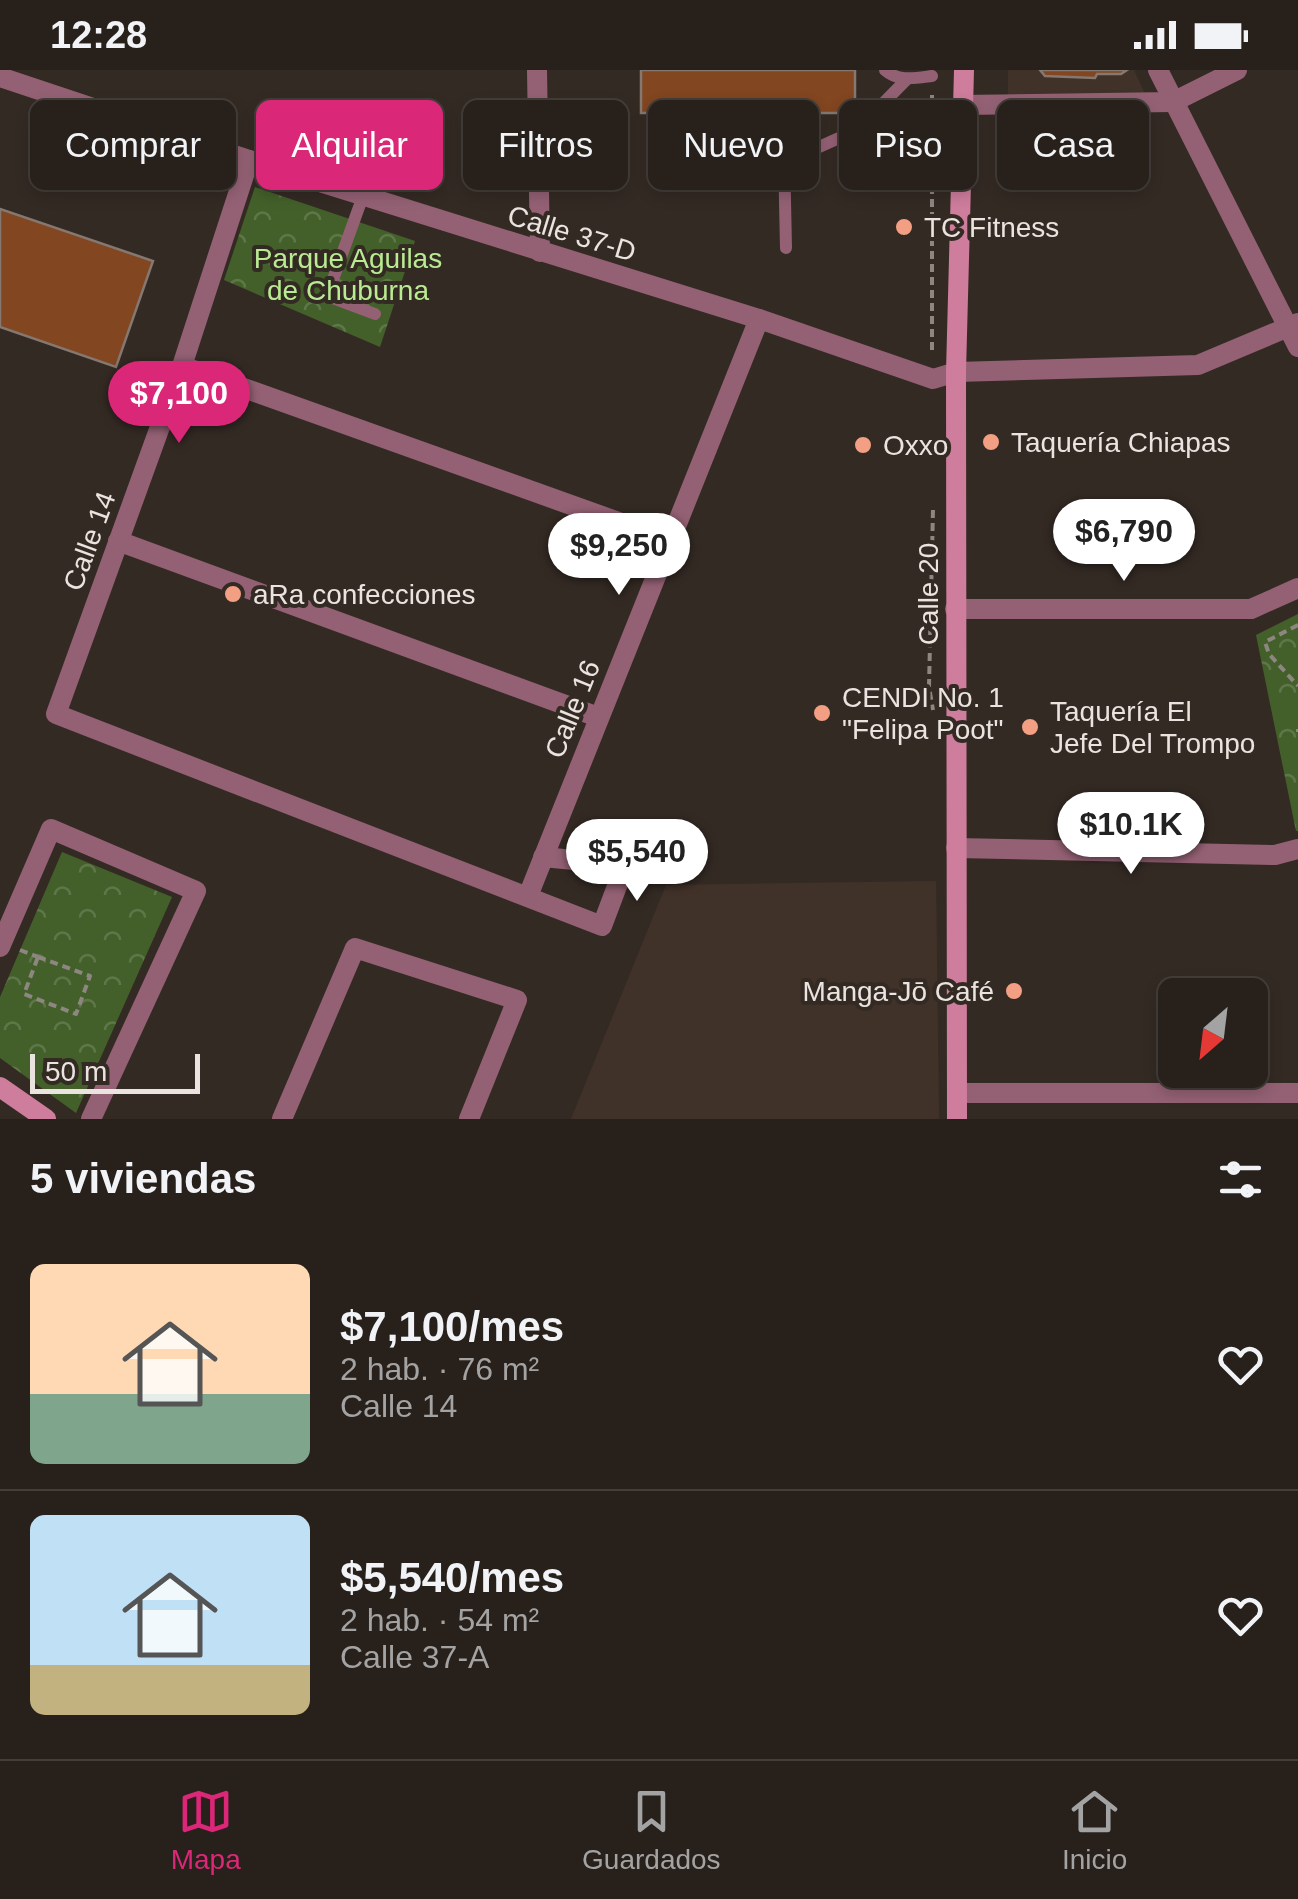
<!DOCTYPE html>
<html lang="es">
<meta charset="utf-8">
<style>
body{margin:0;font-family:Helvetica,sans-serif;background:#332d28;color:#f1f3f6;height:100vh;display:flex;flex-direction:column;font-size:38px;white-space:nowrap}
*{box-sizing:border-box;margin:0}
p{font-size:32px;color:#a4a3a3}
.icon{flex:none;width:55px;height:55px;fill:none;stroke:currentColor;stroke-width:2;stroke-linecap:round;stroke-linejoin:round}
.map{position:relative;height:1049px;overflow:hidden}
.sheet{display:flex;flex-direction:column;background:#27201b;flex:1}
.sheet>*{flex:none}
.banner{position:absolute;left:30px;top:30px;width:1240px;height:90px;display:flex;gap:20px}
.needle{width:65px;rotate:208deg}
.controls{position:absolute;left:1158px;top:908px;display:grid;gap:20px}
.controls a{display:grid;place-items:center;width:110px;height:110px;border-radius:15px;background:#27201b;box-shadow:0 5px 15px #0003,0 0 0 2px #433e3a;font-size:50px}
.scale{position:absolute;left:30px;bottom:25px;width:170px;box-sizing:border-box;padding-left:10px;border:5px solid #eae3df;border-top:0;font-size:28px;line-height:35px;white-space:nowrap;color:#eae3df;-webkit-text-stroke:8px #342a24;paint-order:stroke}
.price{position:absolute;translate:-50% -85px;padding:0 22px;border-radius:35px;background:#fff;color:#222;font-size:32px;line-height:65px;filter:drop-shadow(0 2px 5px #0008)}
.price::after{content:'';position:absolute;left:50%;top:60px;width:30px;height:22px;margin-left:-15px;background:inherit;clip-path:polygon(0 0,100% 0,50% 100%)}
.price.active{background:#db2777;color:#fff}
ul{padding:0;list-style:none}
li{display:flex;align-items:center;gap:30px;height:250px;padding:0 30px}
li+li{border-top:2px solid #433e3a}
li span{display:grid;place-items:center;flex:none;width:280px;height:200px;border-radius:15px;color:#555}
li>.icon{margin-inline-start:auto}
span .icon{width:120px;height:120px;fill:#fffc;stroke-width:1}
li b{font-size:42px}
h2{display:flex;justify-content:space-between;align-items:center;height:120px;padding:0 30px;font-size:42px}
.pill{padding:0 35px;border-radius:15px;background:#27201b;box-shadow:0 5px 15px #0003,0 0 0 2px #433e3a;font-size:35px;line-height:90px}
.pill.active{background:#db2777;color:#fff}
.status{display:flex;justify-content:space-between;align-items:center;height:70px;padding:0 50px;background:#27201b;direction:ltr}
.status svg{height:28px;fill:currentColor}
.dock{display:flex;justify-content:space-around;align-items:center;height:140px;border-top:2px solid #433e3a;background:#27201b;font-size:28px;color:#a4a3a3}
.dock a{display:grid;justify-items:center;gap:5px}
.dock .active{color:#db2777}
.map>svg:first-child{display:block}
.built{fill:#413229}
.park{fill:url(#park-crowns)}
.building{fill:#824620;stroke:#847871;stroke-width:2.5}
.lines{fill:none;stroke-linecap:round;stroke-linejoin:round}
.path{stroke:#8e8681;stroke-width:4;stroke-dasharray:8 5;stroke-linecap:butt}
.lane{stroke:#946174;stroke-width:12}
.street{stroke:#946174;stroke-width:20}
.secondary{stroke:#ce7d9c;stroke-width:20}
.poi-dot{fill:#f39f84;stroke:#342a24;stroke-width:4}
.labels{text-anchor:middle;stroke-width:8;stroke-linejoin:round;paint-order:stroke}
.poi-label{font-size:28px;fill:#eae3df;stroke:#342a24;text-anchor:start}
.street-label{font-size:28px;fill:#eae3df;stroke:#342a24}
.park-label{font-size:28px;fill:#baeb92;stroke:#342a24}
</style>
<div class="status"><b>12:28</b><svg viewBox="0 0 49 12"><path d="M0 12V9h3v3zM5 12V6h3v6zM10 12V3h3v9zM15 12V0h3v12zM26 1h20v11H26zM47 4h2v5h-2z"/></svg></div>
<div class="map">
<svg width="1298" height="1049" viewBox="0 0 1298 1049">
<defs>
<pattern id="park-crowns" width="20" height="18" patternUnits="userSpaceOnUse" patternTransform="scale(2.5)"><rect width="20" height="18" fill="#43602a"/><path d="M2 6a3 3 0 1 1 6 0M12 15a3 3 0 1 1 6 0" fill="none" stroke="#5e7748"/></pattern>
</defs>
<rect width="100%" height="100%" fill="#342a24"/>
<g class="built">
<path d="M1008,0H1134L1146,26H1008Z"/>
<path d="M936,811L939,1049H571L666,815Z"/>
</g>
<g class="park">
<path d="M255,117L415,171L380,277L224,210Z"/>
<path d="M1298,544V761H1296L1256,565Z"/>
<path d="M62,782L172,827L76,1043L0,988V927Z"/>
</g>
<g class="building">
<rect x="641" y="0" width="214" height="43"/>
<path d="M1040,0H1127L1121,4H1097L1095,8L1045,6Z"/>
<path d="M0,139L153,191L116,297L0,257Z"/>
</g>
<g class="lines">
<g class="path">
<path d="M932,25V285"/>
<path d="M933,440L929,617L933,640"/>
<path d="M1298,555L1265,572L1269,584L1298,616"/>
<path d="M1298,659V662"/>
<path d="M20,880L38,887"/>
<path d="M38,887L90,906L76,944L24,924Z"/>
</g>
<g class="lane">
<path d="M885,0C898,12 916,8 932,6"/>
<path d="M709,77L784,83"/>
<path d="M363,126L327,226L375,244"/>
<path d="M786,178L784,83L819,77L857,60L907,9"/>
</g>
<g class="street">
<path d="M537,0L540,182"/>
<path d="M1158,0L1298,277"/>
<path d="M0,7L249,90L759,249L933,309L956,302L1198,295L1298,253"/>
<path d="M963,35L1173,32L1237,0"/>
<path d="M249,90L182,296L56,644L602,856L625,795L543,787"/>
<path d="M182,296L669,470"/>
<path d="M118,471L598,647"/>
<path d="M955,539H1251L1298,518"/>
<path d="M956,778L1275,785L1298,779"/>
<path d="M528,826L759,249"/>
<path d="M0,877L51,759L196,821L91,1049"/>
<path d="M957,1023H1298"/>
<path d="M282,1049L355,878L517,930L469,1049"/>
</g>
<g class="secondary">
<path d="M0,1017L46,1049"/>
<path d="M957,1049L956,302L964,0"/>
</g>
</g>
<g class="poi-dot">
<circle cx="904" cy="157" r="10"/>
<circle cx="991" cy="372" r="10"/>
<circle cx="863" cy="375" r="10"/>
<circle cx="233" cy="524" r="10"/>
<circle cx="822" cy="643" r="10"/>
<circle cx="1030" cy="657" r="10"/>
<circle cx="1014" cy="921" r="10"/>
</g>
<g class="labels">
<g class="poi-label">
<text x="924" y="167">TC Fitness</text>
<text x="1011" y="382">Taquería Chiapas</text>
<text x="883" y="385">Oxxo</text>
<text x="253" y="534">aRa confecciones</text>
<text x="842" y="637">CENDI No. 1<tspan x="842" dy="32">"Felipa Poot"</tspan></text>
<text x="1050" y="651">Taquería El<tspan x="1050" dy="32">Jefe Del Trompo</tspan></text>
<text x="994" y="931" text-anchor="end">Manga-Jō Café</text>
</g>
<g class="street-label">
<text transform="translate(572 163) rotate(17)" y="10">Calle 37-D</text>
<text transform="translate(89 471) rotate(-70)" y="10">Calle 14</text>
<text transform="translate(928 524) rotate(-90)" y="10">Calle 20</text>
<text transform="translate(572 639) rotate(-68)" y="10">Calle 16</text>
</g>
<g class="park-label">
<text x="348" y="198">Parque Aguilas<tspan x="348" dy="32">de Chuburna</tspan></text>
</g>
</g>
</svg>
<div class="controls">
<a><svg class="needle" viewBox="-14 -14 28 28"><path d="M0-13l5 13h-10z" fill="#e53935"/><path d="M0 13l5-13h-10z" fill="#a4a3a3"/></svg></a>
</div>
<div class="scale">50 m</div>
<b class="price active" style="left:179px;top:376px">$7,100</b>
<b class="price" style="left:1124px;top:514px">$6,790</b>
<b class="price" style="left:619px;top:528px">$9,250</b>
<b class="price" style="left:1131px;top:807px">$10.1K</b>
<b class="price" style="left:637px;top:834px">$5,540</b>
<div class="banner">
<a class="pill">Comprar</a>
<a class="pill active">Alquilar</a>
<a class="pill">Filtros</a>
<a class="pill">Nuevo</a>
<a class="pill">Piso</a>
<a class="pill">Casa</a>
</div>
</div>
<section class="sheet">
<h2>5 viviendas<svg class="icon" aria-label="filters" viewBox="0 0 24 24"><path d="M4 7h16M4 17h16"/><circle cx="9" cy="7" r="2"/><circle cx="15" cy="17" r="2"/></svg></h2>
<ul>
<li><span style="background:linear-gradient(#ffd9b3 65%,#7fa58c 0)"><svg class="icon" aria-label="home" viewBox="0 0 24 24"><path d="M3 11l9-7 9 7M6 9v11h12V9"/></svg></span><div><b>$7,100/mes</b><p>2 hab. · 76 m²</p><p>Calle 14</p></div><svg class="icon" aria-label="heart" viewBox="0 0 24 24"><path d="M12 20l-8-8c-3-5 5-10 8-4 3-6 11-1 8 4z"/></svg></li>
<li><span style="background:linear-gradient(#bfe0f5 75%,#c2b280 0)"><svg class="icon" aria-label="home" viewBox="0 0 24 24"><path d="M3 11l9-7 9 7M6 9v11h12V9"/></svg></span><div><b>$5,540/mes</b><p>2 hab. · 54 m²</p><p>Calle 37-A</p></div><svg class="icon" aria-label="heart" viewBox="0 0 24 24"><path d="M12 20l-8-8c-3-5 5-10 8-4 3-6 11-1 8 4z"/></svg></li>
</ul>
</section>
<nav class="dock">
<a class="active"><svg class="icon" aria-label="map" viewBox="0 0 24 24"><path d="M3 6l6-2 6 2 6-2v14l-6 2-6-2-6 2zM9 4v14M15 6v14"/></svg>Mapa</a>
<a><svg class="icon" aria-label="saved" viewBox="0 0 24 24"><path d="M7 4h10v16l-5-4-5 4z"/></svg>Guardados</a>
<a><svg class="icon" aria-label="home" viewBox="0 0 24 24"><path d="M3 11l9-7 9 7M6 9v11h12V9"/></svg>Inicio</a>
</nav>
